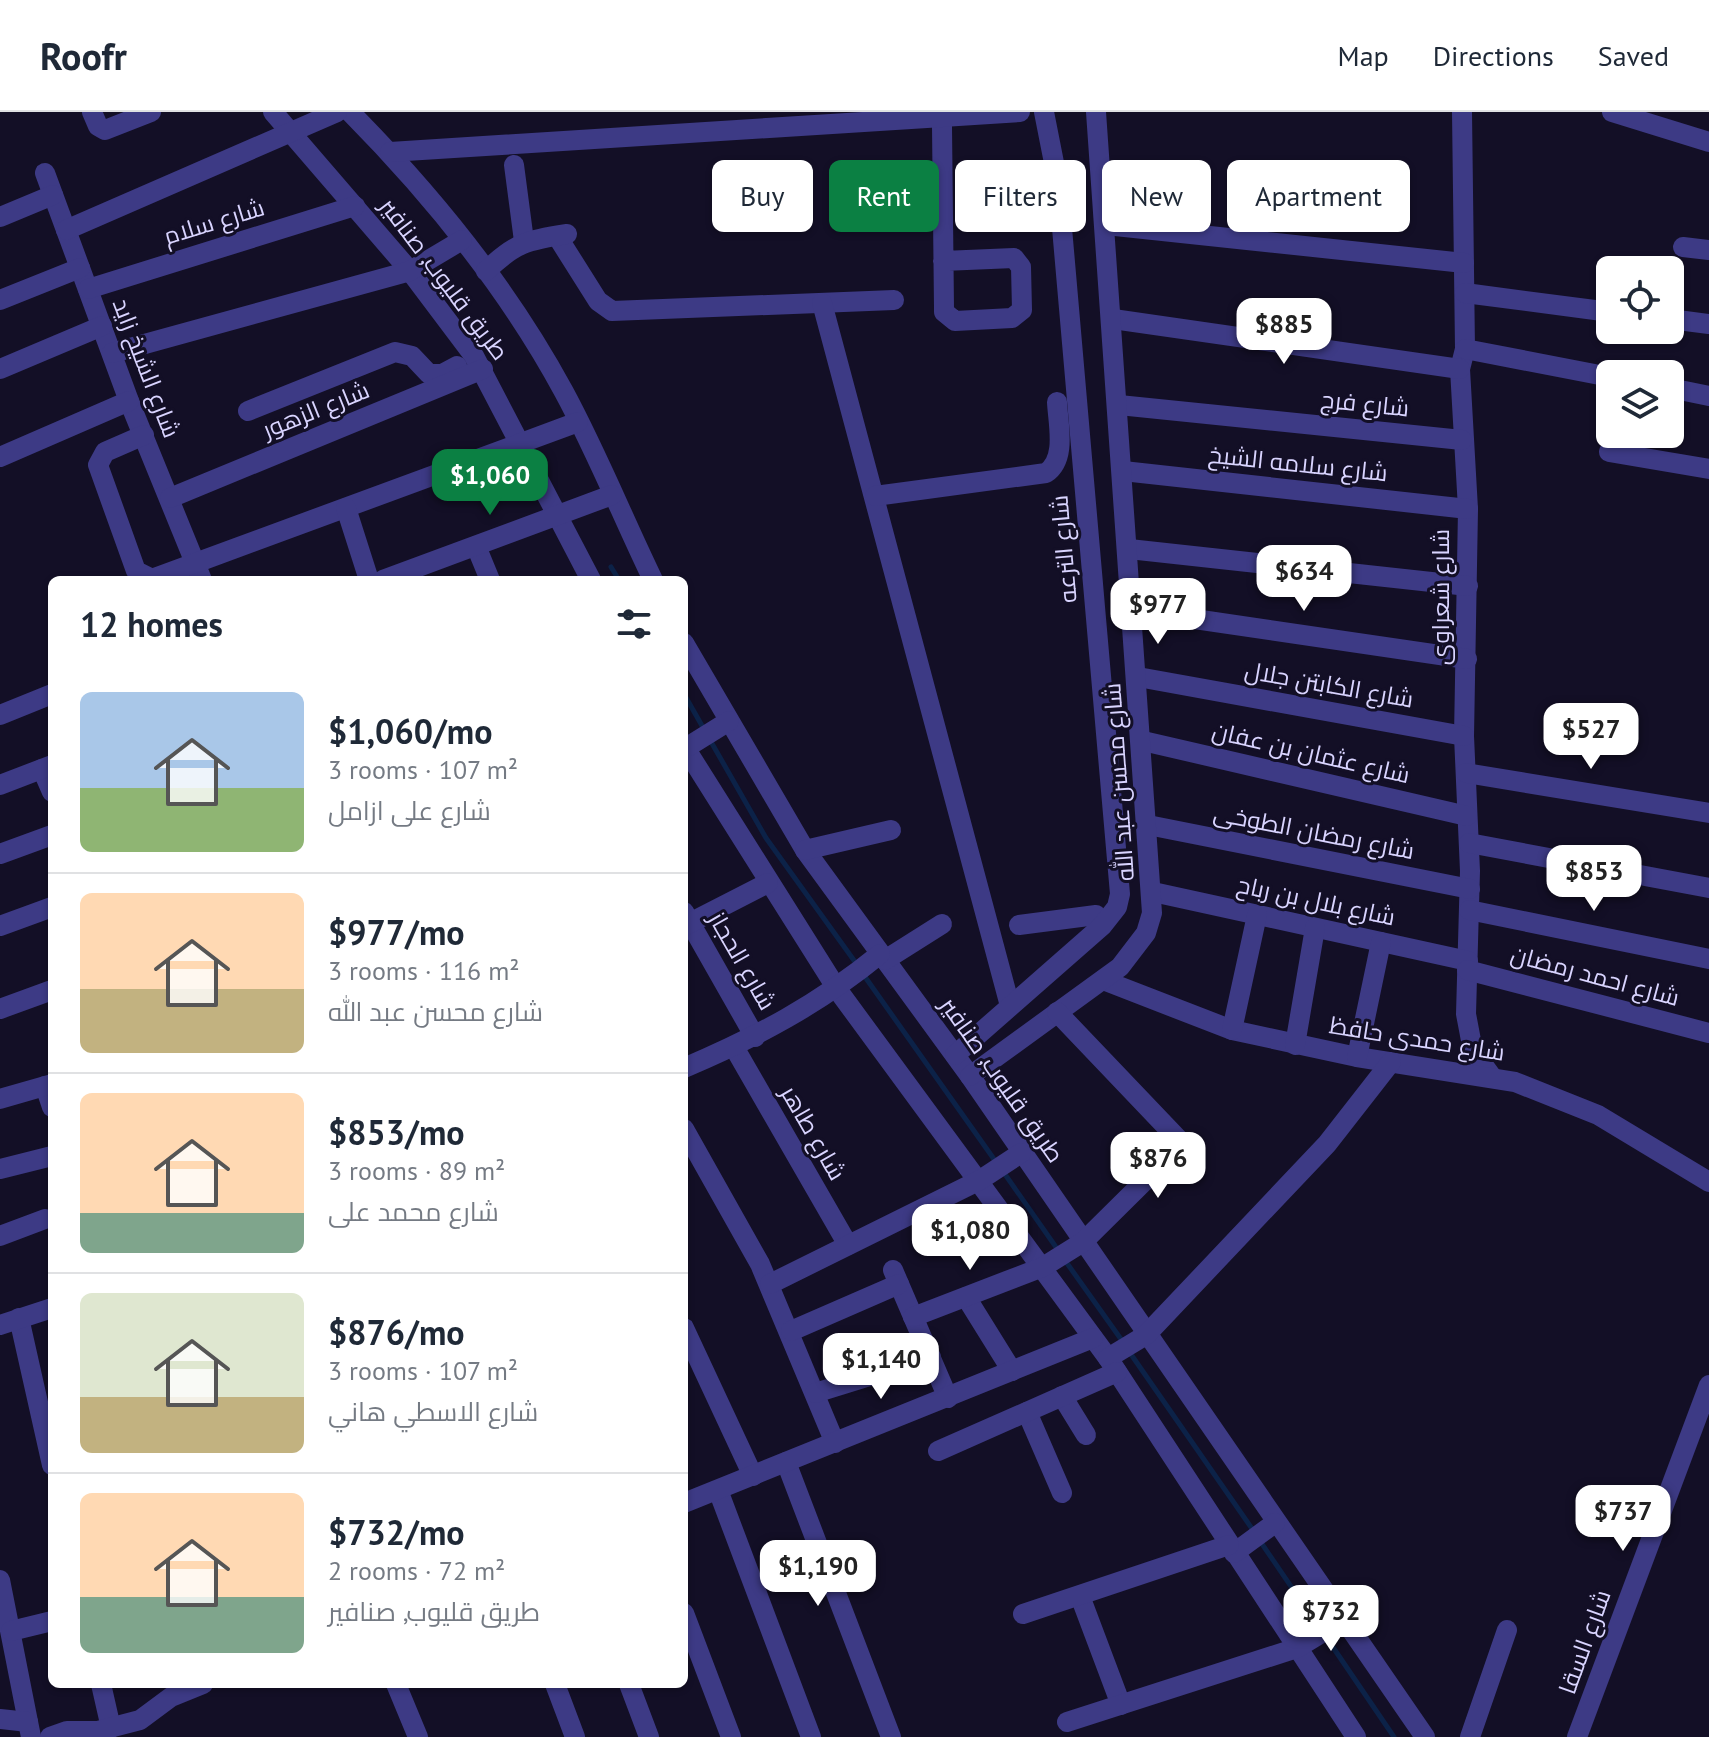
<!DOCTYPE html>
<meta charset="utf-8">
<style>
body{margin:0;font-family:"PT Sans",Cairo,sans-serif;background:#f6f6f7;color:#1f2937;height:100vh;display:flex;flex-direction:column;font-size:30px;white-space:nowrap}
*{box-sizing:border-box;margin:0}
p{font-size:26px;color:#747a83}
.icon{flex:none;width:44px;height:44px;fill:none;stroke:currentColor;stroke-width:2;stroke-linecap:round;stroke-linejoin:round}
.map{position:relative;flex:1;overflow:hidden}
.details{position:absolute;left:48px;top:464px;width:640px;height:1112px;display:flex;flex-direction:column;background:#fff;border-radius:12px;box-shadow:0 2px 6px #0004}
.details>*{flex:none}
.hud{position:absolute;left:712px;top:48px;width:760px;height:72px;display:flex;gap:16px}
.tools{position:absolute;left:1596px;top:144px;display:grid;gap:16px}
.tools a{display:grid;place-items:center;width:88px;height:88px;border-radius:12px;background:#fff;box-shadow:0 2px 6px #0004;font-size:40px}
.price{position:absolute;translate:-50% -68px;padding:0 18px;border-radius:16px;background:#fff;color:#222;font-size:26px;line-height:52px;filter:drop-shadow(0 2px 4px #0008)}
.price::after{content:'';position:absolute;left:50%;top:48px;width:24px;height:18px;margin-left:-12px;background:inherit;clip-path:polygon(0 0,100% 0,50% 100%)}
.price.current{background:#0b8043;color:#fff}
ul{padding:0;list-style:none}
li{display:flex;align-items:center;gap:24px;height:200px;padding:0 32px}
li+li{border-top:2px solid #e0e1e3}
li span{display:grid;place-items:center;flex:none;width:224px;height:160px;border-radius:12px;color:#555}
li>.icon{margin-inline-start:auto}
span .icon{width:96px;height:96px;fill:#fffc;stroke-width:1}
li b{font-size:34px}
h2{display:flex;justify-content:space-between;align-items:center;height:96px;padding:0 32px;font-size:34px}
.tag{padding:0 28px;border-radius:12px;background:#fff;box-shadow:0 2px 6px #0004;font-size:28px;line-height:72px}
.tag.current{background:#0b8043;color:#fff}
header{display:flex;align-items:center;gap:48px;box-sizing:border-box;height:112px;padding:0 40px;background:#fff;border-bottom:2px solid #e0e1e3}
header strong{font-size:38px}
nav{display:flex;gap:44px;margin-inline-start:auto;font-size:28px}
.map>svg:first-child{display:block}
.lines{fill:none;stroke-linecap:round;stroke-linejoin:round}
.stream{stroke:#0c2248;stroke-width:5}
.minor{stroke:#3d3a85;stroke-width:20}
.labels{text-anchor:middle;stroke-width:6;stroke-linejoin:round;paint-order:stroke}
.street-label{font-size:24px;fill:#d9d4ff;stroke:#130f26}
</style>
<header>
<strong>Roofr</strong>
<nav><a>Map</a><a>Directions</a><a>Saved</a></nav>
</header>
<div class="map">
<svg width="1709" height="1625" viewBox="0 0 1709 1625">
<rect width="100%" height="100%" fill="#130f26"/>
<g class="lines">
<g class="stream">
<path d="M611,455L619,468"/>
<path d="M684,582L705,619"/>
<path d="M710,628L766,726L858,854"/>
<path d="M863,862L996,1050"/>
<path d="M1002,1058L1058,1138"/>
<path d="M1064,1147L1123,1230"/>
<path d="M1128,1238L1255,1421"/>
<path d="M1260,1429L1320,1517"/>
<path d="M1326,1525L1394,1625"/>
</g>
<g class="minor">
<path d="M92,0L98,14L105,18L151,0"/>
<path d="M273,0L410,159L474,244L591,468"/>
<path d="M350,0C432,83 509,178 564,280C597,341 623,406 653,468"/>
<path d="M1462,0L1465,237L1460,257L1468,397L1464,624L1470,759L1466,902L1473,939L1492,965"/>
<path d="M1612,0L1709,30"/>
<path d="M942,4V15L944,196V200L955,209L1012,206L1022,198L1021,155L1014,146L943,149"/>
<path d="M390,40L1020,0"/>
<path d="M514,53L524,129"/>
<path d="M45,61L129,289L202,468"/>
<path d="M0,105L53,83"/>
<path d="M1106,113L1464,151"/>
<path d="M66,118L337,0"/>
<path d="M557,124L598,189L612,199L894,188"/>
<path d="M1683,135L1709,138"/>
<path d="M486,159C515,131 527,128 567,122"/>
<path d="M88,177L355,94"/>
<path d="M1465,181L1610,200"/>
<path d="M0,188L80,156"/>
<path d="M822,191L1010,894"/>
<path d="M1113,207L1460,257"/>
<path d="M1670,207L1709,212"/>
<path d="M1465,237L1610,265"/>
<path d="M112,241L410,159L462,128"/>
<path d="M0,257L102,214"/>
<path d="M1670,276L1709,284"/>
<path d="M1119,293L1462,328"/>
<path d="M248,299L395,240L412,244L429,262H442L457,254"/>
<path d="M144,323L105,340L98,353L136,459L152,467L578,310"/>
<path d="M1609,340L1709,357"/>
<path d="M0,345L129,289"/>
<path d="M1123,359L1468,397"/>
<path d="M875,384L1046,361C1067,347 1058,312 1057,290"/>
<path d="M170,386L483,257"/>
<path d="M346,396L369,468"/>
<path d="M476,434L490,468"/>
<path d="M1129,437L1468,474"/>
<path d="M383,468L612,383"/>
<path d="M1133,498L1467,547"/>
<path d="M684,531L805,738L970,964L1425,1625"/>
<path d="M1138,565L1464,624"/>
<path d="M0,603L52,582"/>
<path d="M1143,629L1467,704"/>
<path d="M684,634L837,877L1108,1246L1356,1625"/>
<path d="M684,637L729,609"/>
<path d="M42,657L52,680"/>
<path d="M1466,661L1709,701"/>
<path d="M0,673L52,653"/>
<path d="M1148,713L1470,777"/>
<path d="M1469,731L1709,776"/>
<path d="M805,738L891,718"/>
<path d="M0,742L52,723"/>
<path d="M1153,780L1468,849"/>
<path d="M1469,798L1709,847"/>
<path d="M684,800L755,925"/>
<path d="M1019,813L1096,803"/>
<path d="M0,814L52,795"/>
<path d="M684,814L768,771"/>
<path d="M885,848L942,812"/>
<path d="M1467,858L1709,921"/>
<path d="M1103,868L1232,918L1357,945L1515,970L1598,1003L1709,1070"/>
<path d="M0,897L52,878"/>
<path d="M1232,918L1257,803"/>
<path d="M1295,933L1315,816"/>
<path d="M734,935L848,1133"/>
<path d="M955,943L1102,814L1117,795L1120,782L1062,116L1057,66L1044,0"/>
<path d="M1357,945L1381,830"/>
<path d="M684,956C757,925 819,892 880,842"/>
<path d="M970,964L1120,855L1146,821L1152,801L1096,0"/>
<path d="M45,974L52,995"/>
<path d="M0,987L52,972"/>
<path d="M684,1017L760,1152L835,1331"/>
<path d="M0,1057L52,1044"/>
<path d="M0,1124L45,1107"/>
<path d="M893,1158L948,1286"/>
<path d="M770,1172L980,1068L1021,1041"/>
<path d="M966,1185L1012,1259"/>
<path d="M913,1205L1043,1155L1083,1130L1179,1035V1028L1057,900"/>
<path d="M19,1206L52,1353"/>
<path d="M0,1213L52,1196"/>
<path d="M684,1216L753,1364"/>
<path d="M791,1219L899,1172"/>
<path d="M1108,1246L1146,1223L1327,1032L1391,950"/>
<path d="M815,1281L931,1245"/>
<path d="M1062,1284L1086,1323"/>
<path d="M1027,1300L1062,1381"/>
<path d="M938,1339L1117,1260"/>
<path d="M786,1350L891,1625"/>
<path d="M718,1378L811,1625"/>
<path d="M684,1391L1093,1226"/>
<path d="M1234,1441L1275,1411"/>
<path d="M0,1468L31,1625"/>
<path d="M1080,1484L1121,1593"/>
<path d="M684,1501L731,1625"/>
<path d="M1023,1502L1229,1433"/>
<path d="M11,1519L52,1509"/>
<path d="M101,1572L111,1616"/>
<path d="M396,1572L418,1625"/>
<path d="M555,1572L575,1625"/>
<path d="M629,1572L649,1625"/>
<path d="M0,1607L28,1610"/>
<path d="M1067,1610L1297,1536L1343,1508"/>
<path d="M50,1625L67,1619H98L140,1608L171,1585L203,1572"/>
<path d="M1470,1625L1507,1518"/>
<path d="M1577,1625L1709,1273"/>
</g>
</g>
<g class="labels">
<g class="street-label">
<text transform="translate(214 110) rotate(-17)" y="8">شارع سلام</text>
<text transform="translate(444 167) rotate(53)" y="8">طريق قليوب, صنافير</text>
<text transform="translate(146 256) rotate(69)" y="8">شارع الشيخ زايد</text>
<text transform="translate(1365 292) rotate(6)" y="8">شارع فرج</text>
<text transform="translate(316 298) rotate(-22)" y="8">شارع الزهور</text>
<text transform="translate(1298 352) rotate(6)" y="8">شارع سلامه الشيخ</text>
<text transform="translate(1064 437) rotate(-95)" y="8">شارع الترعه</text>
<text transform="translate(1441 485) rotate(-90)" y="8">شارع شعراوى</text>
<text transform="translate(1329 573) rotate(10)" y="8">شارع الكابتن جلال</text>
<text transform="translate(1311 641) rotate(13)" y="8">شارع عثمان بن عفان</text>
<text transform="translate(1119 670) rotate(-94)" y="8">شارع محسن عبد الله</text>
<text transform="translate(1314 720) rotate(11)" y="8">شارع رمضان الطوخى</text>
<text transform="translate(1316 789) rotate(12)" y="8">شارع بلال بن رباح</text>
<text transform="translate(742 849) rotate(60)" y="8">شارع الحجاز</text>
<text transform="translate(1595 864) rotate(15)" y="8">شارع احمد رمضان</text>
<text transform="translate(1417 927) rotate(9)" y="8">شارع حمدى حافظ</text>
<text transform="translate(1002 968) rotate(55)" y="8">طريق قليوب, صنافير</text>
<text transform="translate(813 1021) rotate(60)" y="8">شارع طاهر</text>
<text transform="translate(1585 1530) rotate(-70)" y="8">شارع السقا</text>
</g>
</g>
</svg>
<div class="tools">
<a><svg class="icon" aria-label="locate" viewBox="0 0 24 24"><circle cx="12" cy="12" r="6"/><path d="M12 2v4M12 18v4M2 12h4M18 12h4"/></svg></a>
<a><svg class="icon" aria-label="layers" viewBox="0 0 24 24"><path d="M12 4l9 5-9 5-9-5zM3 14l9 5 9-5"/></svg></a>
</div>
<b class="price" style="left:1284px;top:254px">$885</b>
<b class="price current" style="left:490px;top:405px">$1,060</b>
<b class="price" style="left:1304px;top:501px">$634</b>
<b class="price" style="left:1158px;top:534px">$977</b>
<b class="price" style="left:1591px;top:659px">$527</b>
<b class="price" style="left:1594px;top:801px">$853</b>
<b class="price" style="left:1158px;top:1088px">$876</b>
<b class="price" style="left:970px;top:1160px">$1,080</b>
<b class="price" style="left:881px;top:1289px">$1,140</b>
<b class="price" style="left:1623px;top:1441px">$737</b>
<b class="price" style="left:818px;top:1496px">$1,190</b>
<b class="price" style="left:1331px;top:1541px">$732</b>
<div class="hud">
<a class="tag">Buy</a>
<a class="tag current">Rent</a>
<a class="tag">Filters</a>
<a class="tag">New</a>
<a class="tag">Apartment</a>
</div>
<section class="details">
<h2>12 homes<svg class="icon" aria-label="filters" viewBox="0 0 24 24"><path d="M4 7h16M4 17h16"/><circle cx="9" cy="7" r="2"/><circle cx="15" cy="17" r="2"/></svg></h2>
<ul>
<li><span style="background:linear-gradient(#a9c7e8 60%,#8fb573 0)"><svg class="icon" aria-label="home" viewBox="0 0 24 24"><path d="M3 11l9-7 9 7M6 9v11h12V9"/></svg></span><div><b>$1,060/mo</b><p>3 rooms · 107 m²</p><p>شارع على ازامل</p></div></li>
<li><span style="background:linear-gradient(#ffd9b3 60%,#c2b280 0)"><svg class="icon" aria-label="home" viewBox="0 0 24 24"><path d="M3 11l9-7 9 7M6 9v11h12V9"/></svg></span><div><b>$977/mo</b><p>3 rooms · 116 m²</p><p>شارع محسن عبد الله</p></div></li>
<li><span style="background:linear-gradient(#ffd9b3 75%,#7fa58c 0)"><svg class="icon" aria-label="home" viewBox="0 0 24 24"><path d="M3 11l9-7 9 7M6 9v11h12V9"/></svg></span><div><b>$853/mo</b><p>3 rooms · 89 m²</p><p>شارع محمد على</p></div></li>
<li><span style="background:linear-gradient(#dfe7d0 65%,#c2b280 0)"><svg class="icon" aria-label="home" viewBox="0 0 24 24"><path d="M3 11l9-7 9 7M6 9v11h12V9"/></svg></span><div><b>$876/mo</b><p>3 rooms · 107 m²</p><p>شارع الاسطي هاني</p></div></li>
<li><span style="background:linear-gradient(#ffd9b3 65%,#7fa58c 0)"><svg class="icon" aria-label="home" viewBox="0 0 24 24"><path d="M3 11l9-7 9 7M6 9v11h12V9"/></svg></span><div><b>$732/mo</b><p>2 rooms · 72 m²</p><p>طريق قليوب, صنافير</p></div></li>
</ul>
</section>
</div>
